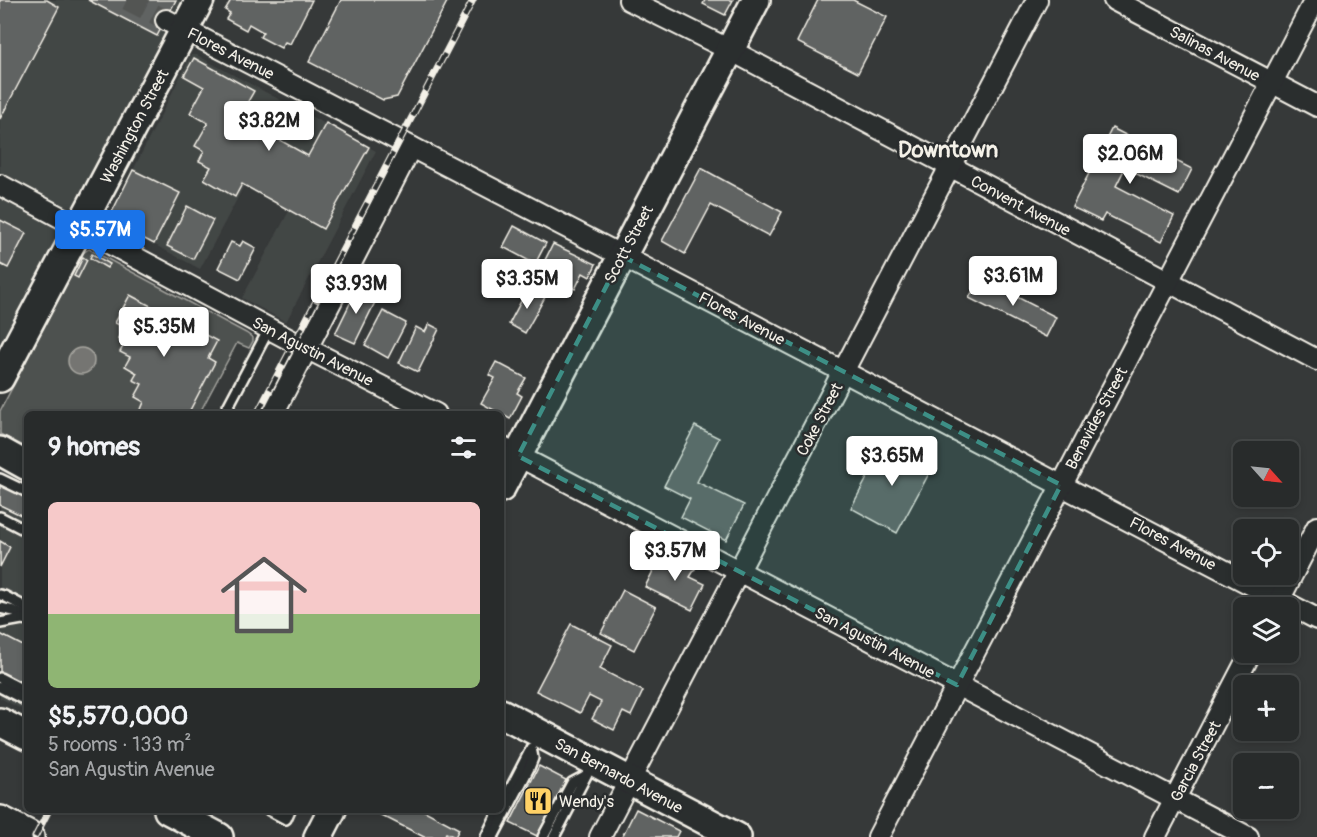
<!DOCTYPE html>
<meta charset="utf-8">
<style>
body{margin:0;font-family:Pangolin,sans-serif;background:#303333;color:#f1f3f6;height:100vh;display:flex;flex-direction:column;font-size:22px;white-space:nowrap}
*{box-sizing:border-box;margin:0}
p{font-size:20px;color:#a5a7a9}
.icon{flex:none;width:33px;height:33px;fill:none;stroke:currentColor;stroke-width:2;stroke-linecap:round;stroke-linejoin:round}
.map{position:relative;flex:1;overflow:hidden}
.details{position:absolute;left:24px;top:411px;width:480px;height:402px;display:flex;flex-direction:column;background:#282b2b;border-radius:9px;box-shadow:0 3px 9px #0003,0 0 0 2px #444747}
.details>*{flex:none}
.needle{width:39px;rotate:117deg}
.tools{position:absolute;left:1233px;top:441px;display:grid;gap:12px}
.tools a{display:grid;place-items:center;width:66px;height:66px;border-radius:9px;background:#282b2b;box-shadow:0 3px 9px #0003,0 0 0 2px #444747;font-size:30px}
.price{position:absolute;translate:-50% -51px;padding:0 14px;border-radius:6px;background:#fff;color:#222;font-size:20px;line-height:39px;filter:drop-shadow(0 2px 3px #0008)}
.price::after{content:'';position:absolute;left:50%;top:36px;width:18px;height:14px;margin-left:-9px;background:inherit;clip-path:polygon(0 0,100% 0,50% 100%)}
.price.on{background:#1a73e8;color:#fff}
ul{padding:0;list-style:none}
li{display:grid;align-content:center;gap:12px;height:318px;padding:0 24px}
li+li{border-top:2px solid #444747}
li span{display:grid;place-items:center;height:186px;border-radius:9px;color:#555}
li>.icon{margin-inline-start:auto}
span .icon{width:108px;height:108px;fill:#fffc;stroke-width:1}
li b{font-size:26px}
h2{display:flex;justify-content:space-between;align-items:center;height:72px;padding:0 24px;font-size:26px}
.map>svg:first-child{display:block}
.built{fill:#434645}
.green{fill:#4e514f;stroke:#a1a19c;stroke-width:1.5}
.water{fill:#757572;stroke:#a8a7a1;stroke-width:1.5}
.building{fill:#616362;stroke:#f4f1e8;stroke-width:1.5}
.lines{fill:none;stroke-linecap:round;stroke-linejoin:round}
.street-tunnel{stroke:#525553;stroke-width:20;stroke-dasharray:20 10;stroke-linecap:butt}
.lane-casing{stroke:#f4f1e8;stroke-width:14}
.street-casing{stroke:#f4f1e8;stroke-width:24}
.secondary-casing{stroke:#f4f1e8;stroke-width:32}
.highway-casing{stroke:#f4f1e8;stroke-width:38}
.lane{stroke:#2a2d2e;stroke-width:9}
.street{stroke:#2a2d2e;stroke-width:20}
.secondary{stroke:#2a2d2e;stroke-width:27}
.highway{stroke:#2a2d2e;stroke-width:33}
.rail-casing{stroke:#f4f1e8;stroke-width:7}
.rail{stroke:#2a2d2e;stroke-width:4.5;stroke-dasharray:14;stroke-linecap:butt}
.marked{fill:#3d8f86;fill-opacity:0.2;stroke:#3d8f86;stroke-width:4.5;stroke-dasharray:12 8;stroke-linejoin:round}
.labels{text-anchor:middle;stroke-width:5;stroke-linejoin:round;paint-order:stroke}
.street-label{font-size:16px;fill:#f4f1e8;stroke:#2a2d2e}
.poi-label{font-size:16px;fill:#f4f1e8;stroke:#2a2d2e;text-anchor:start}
.district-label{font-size:22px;font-weight:bold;fill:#f4f1e8;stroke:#2a2d2e}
</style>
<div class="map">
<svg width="1317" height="837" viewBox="0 0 1317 837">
<rect width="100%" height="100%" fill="#363939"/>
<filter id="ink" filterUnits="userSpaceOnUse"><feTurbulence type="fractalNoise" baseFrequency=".0167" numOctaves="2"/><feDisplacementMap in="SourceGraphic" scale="12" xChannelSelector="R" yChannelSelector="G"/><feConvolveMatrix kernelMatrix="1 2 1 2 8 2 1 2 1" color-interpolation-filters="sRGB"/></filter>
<g filter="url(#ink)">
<g class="built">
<path d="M0,0H200L0,378Z"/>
<path d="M191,55H197L211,63L376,151L286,322L242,298L289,211L244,186L200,269L116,224L112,212Z"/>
<path d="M0,475L27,489V712L0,698Z"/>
</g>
<path class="green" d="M89,249L246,333L253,338V341L249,348L237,343L199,414H27V448L0,434V411L83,253Z"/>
<circle class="water" cx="81" cy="361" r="13"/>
<g class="building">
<path d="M0,0H47L59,7L0,119Z"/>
<path d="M88,0H176L157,36Z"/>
<path d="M231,0H312L290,44L285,42L281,48L260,37L263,32L249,24L246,30L226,19L230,13L225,10Z"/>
<path d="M341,0H448L397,97L383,100L309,62Z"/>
<path d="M705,0H733L725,15L703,4Z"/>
<path d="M818,0H853L887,17L858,73L797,42Z"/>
<path d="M194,58L254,91L242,112L272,128L269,134L308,156L326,123L369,147L323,229L242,184L235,197L204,179L211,167L199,161L204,151L195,146L208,123L190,113L204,87L184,76Z"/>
<path d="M1112,128L1192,169L1179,195L1125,168L1116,186L1174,216L1161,242L1105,214L1101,221L1072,207Z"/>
<path d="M701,168L782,212L769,236L711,205L685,254L662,241Z"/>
<path d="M133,170L180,193L154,244L116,224L112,212Z"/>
<path d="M187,206L213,220L193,259L167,246Z"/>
<path d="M0,220L26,233L8,268L0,264Z"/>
<path d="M514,226L546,243L535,264L503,247Z"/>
<path d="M243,241L256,248L240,279L218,268L231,242L240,246Z"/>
<path d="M553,244L596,264L590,277L583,273L575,289L539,272Z"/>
<path d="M92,254L110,264L107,268L90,258Z"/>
<path d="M83,257L87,260L78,278L74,276Z"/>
<path d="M980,278L1056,317L1046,337L969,298Z"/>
<path d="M358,287L378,296L355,343L335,334Z"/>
<path d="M528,288L545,297L525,333L509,324Z"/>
<path d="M130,295L217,341L208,358L215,362L188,414H139L144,402L135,397L142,384L133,380L137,373L125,366L130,357L120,352L126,341L118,338L124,327L115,323Z"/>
<path d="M383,311L406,323L388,358L365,345Z"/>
<path d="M429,324L439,329L418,372L399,363L416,327L425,332Z"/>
<path d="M496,362L526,378L517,393L522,396L510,419L481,403L495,378L489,375Z"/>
<path d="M695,426L719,438L697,482L744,505L726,540L681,517L690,499L664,486Z"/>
<path d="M887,441L933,466L897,533L851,508Z"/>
<path d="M0,485L27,498V518L0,505Z"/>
<path d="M0,541L10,547L0,567Z"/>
<path d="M662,553L695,569L690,577L705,584L692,610L645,587Z"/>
<path d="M623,590L656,607L634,650L601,633Z"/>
<path d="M571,624L612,645L600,669L643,691L631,716L623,712L614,730L592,719L601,702L589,696L580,713L536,691Z"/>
<path d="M0,634L27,648V688L0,674Z"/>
<path d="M539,766L566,780L537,836L510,823Z"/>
<path d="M636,809L679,831L676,837H622Z"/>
<path d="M371,810H423L459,829L455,837L446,833L444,837H424Z"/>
</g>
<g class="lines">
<path class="street-tunnel" d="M127,0L166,20"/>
<g class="lane-casing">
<g id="lane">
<path d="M224,414L269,329"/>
<path d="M0,479L27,492"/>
<path d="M0,517L27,531"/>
<path d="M0,595L4,596L27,608"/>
<path d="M0,608L14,611L27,617"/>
<path d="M0,623L22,619L27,620"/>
<path d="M0,678L27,692"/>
<path d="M0,687L27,701"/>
<path d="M501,807L531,749"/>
<path d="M269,810L286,819L290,810"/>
<path d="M486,837L499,810"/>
<path d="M493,837L529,768L533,758L531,748"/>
<path d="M543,837L572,783L585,776"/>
<path d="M554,837L592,764"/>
</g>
</g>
<g class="street-casing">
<g id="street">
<path d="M629,0L730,50L1317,360"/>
<path d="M1114,0L1317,106"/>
<path d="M166,20L622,256L1317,619"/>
<path d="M0,185L294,342L436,414"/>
<path d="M273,414L411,147"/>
<path d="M501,447L1248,837"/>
<path d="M1275,608L1317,527"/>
<path d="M600,837L1037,0"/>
<path d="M878,837L1315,0"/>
<path d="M1155,837L1251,652"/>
</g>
</g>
<g class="secondary-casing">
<g id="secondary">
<path d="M0,378L200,0"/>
<path d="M0,451L27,466"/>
<path d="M501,488L756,0"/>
<path d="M501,713L737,837"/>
<path d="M0,722L27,736"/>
<path d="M168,810L219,837"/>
<path d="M318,837L332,810"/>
</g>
</g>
<g class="highway-casing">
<path id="highway" d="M0,823L27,837"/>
</g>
<use href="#lane" class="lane"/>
<use href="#street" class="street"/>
<use href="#secondary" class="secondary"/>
<use href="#highway" class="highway"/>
<g class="rail-casing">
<g id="rail">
<path d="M257,414L473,0"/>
<path d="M35,837L49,810"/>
</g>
</g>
<use href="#rail" class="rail"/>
</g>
</g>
<path class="marked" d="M622,256L1061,485L957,685L518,456Z"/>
<defs>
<g id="restaurant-square" transform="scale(1.5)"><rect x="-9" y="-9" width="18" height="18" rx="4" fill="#ffd166" stroke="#2a2d2e"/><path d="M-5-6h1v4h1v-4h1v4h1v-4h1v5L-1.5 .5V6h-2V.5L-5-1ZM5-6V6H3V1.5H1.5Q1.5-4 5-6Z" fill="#111"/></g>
</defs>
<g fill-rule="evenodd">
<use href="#restaurant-square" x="538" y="801"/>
</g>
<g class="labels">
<g class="street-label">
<text transform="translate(231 53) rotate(27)" y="6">Flores Avenue</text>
<text transform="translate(1215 53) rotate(28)" y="6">Salinas Avenue</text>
<text transform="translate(134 126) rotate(-62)" y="6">Washington Street</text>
<text transform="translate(1021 205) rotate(28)" y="6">Convent Avenue</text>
<text transform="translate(628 244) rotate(-62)" y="6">Scott Street</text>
<text transform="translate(742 318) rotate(28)" y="6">Flores Avenue</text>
<text transform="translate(313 351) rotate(27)" y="6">San Agustin Avenue</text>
<text transform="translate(1096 418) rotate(-62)" y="6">Benavides Street</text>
<text transform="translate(819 419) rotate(-62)" y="6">Coke Street</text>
<text transform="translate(1173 543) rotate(28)" y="6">Flores Avenue</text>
<text transform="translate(875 642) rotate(28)" y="6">San Agustin Avenue</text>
<text transform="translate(1195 761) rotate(-62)" y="6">Garcia Street</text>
<text transform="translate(619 775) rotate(28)" y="6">San Bernardo Avenue</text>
</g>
<g class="poi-label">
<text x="559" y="807">Wendy's</text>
</g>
<g class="district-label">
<text x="948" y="157">Downtown</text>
</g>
</g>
</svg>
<div class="tools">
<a><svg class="needle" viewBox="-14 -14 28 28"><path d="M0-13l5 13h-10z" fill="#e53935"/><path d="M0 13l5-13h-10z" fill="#a5a7a9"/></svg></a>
<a><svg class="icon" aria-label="locate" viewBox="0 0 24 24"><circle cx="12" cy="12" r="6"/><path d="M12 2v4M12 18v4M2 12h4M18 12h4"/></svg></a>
<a><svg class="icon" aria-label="layers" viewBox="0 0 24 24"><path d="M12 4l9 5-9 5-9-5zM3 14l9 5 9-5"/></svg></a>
<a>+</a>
<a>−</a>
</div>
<b class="price" style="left:269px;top:152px">$3.82M</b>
<b class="price" style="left:1130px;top:185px">$2.06M</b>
<b class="price on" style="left:100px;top:261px">$5.57M</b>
<b class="price" style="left:1013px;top:307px">$3.61M</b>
<b class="price" style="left:527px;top:310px">$3.35M</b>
<b class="price" style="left:356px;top:315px">$3.93M</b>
<b class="price" style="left:164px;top:358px">$5.35M</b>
<b class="price" style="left:892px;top:487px">$3.65M</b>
<b class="price" style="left:675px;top:582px">$3.57M</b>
<section class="details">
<h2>9 homes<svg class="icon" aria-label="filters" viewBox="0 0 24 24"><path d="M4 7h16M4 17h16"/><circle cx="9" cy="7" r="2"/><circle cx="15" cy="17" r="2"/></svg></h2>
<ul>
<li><span style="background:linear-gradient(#f6c9c9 60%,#8fb573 0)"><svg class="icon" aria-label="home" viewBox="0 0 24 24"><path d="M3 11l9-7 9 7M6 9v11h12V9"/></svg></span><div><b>$5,570,000</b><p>5 rooms · 133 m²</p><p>San Agustin Avenue</p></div></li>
</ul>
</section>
</div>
